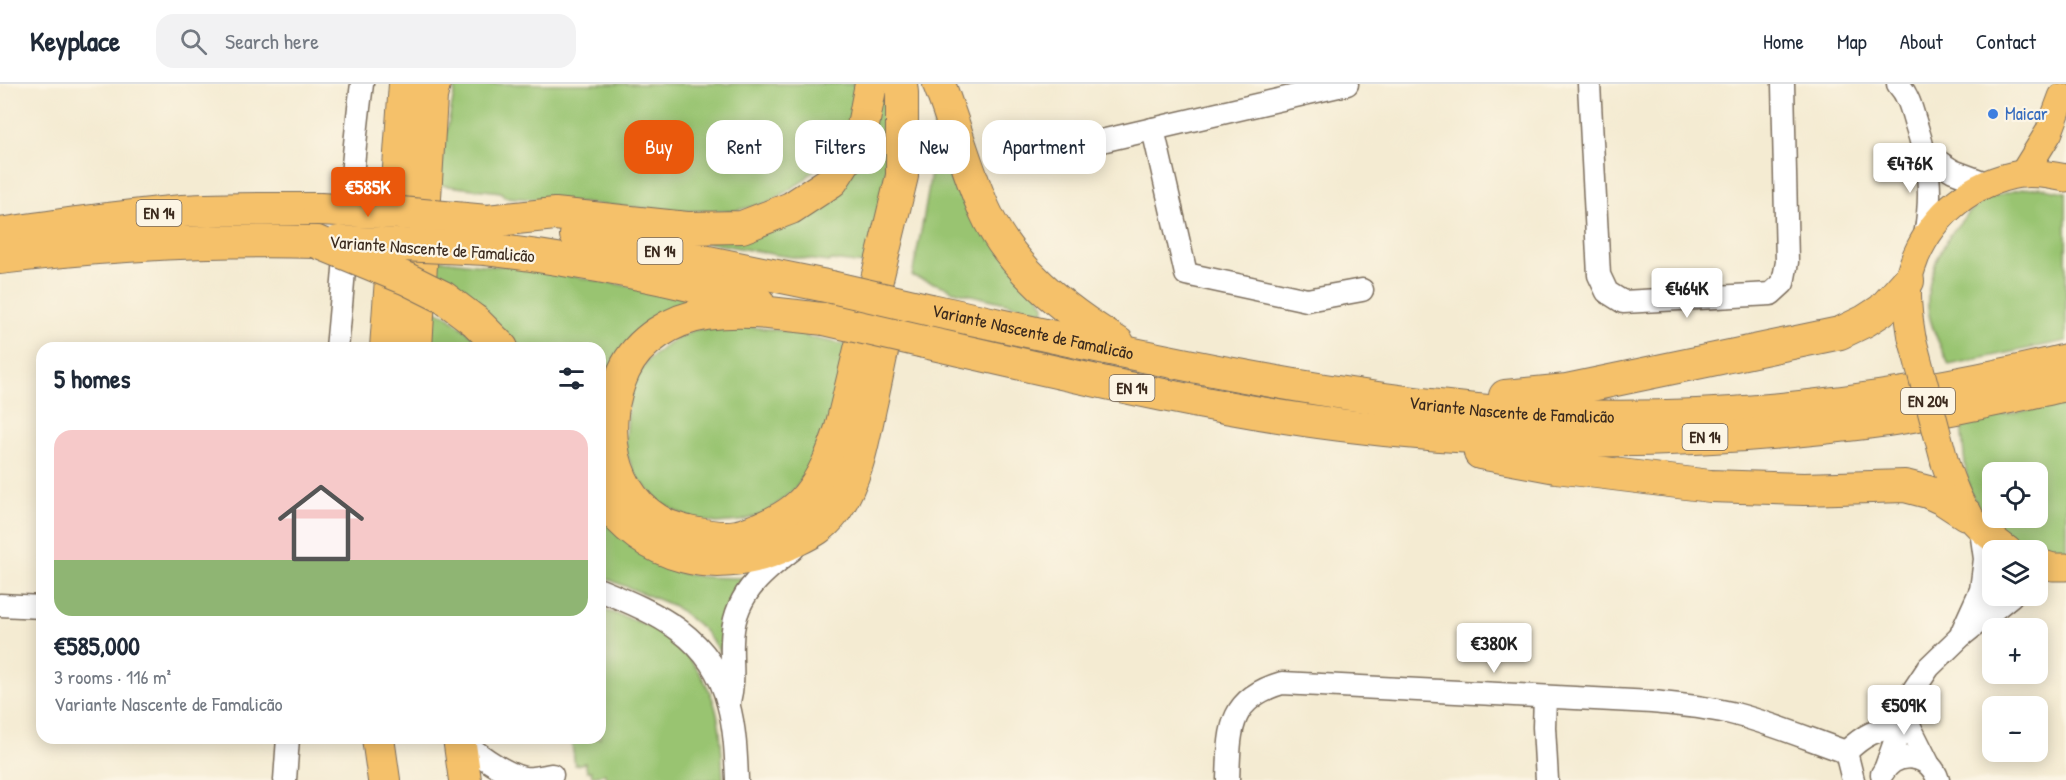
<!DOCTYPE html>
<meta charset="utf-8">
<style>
body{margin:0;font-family:"Patrick Hand",sans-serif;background:#f2f2f3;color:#1f2937;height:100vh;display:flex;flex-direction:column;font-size:22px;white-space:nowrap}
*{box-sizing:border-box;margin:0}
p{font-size:20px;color:#747a83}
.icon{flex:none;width:33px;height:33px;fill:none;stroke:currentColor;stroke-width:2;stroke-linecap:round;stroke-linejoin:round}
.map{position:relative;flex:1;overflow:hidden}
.drawer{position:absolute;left:36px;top:258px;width:570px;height:402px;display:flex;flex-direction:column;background:#fff;border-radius:18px;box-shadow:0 3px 15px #0003}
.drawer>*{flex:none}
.banner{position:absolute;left:624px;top:36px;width:570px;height:54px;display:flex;gap:12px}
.buttons{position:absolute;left:1982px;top:378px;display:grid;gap:12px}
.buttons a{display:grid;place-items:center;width:66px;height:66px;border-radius:12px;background:#fff;box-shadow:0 3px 15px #0003;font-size:30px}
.price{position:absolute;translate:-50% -51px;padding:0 14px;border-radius:6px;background:#fff;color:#222;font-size:20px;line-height:39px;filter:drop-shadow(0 2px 3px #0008)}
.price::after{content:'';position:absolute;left:50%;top:36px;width:18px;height:14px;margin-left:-9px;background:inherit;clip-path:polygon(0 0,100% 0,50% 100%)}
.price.current{background:#ea580c;color:#fff}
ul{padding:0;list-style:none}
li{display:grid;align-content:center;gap:12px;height:318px;padding:0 18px}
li+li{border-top:2px solid #e0e1e3}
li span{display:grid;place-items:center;height:186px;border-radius:18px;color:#555}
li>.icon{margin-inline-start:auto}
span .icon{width:108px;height:108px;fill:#fffc;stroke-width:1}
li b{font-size:26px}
h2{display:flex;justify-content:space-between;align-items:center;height:72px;padding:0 18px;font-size:26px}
.chip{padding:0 21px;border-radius:18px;background:#fff;box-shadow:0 3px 15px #0003;font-size:21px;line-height:54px}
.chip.current{background:#ea580c;color:#fff}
header{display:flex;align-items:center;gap:36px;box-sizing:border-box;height:84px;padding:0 30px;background:#fff;border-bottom:2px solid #e0e1e3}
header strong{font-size:28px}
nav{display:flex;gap:33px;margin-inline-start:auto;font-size:21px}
.search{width:420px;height:54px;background:#f2f2f3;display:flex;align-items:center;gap:15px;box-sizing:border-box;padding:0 21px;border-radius:18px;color:#747a83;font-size:22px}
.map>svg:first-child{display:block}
.green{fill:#99c471;stroke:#6a7748;stroke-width:1.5;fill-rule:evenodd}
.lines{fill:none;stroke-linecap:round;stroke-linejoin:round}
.minor-casing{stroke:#7c6e5d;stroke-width:25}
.major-casing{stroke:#7c6e5d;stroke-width:29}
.highway-casing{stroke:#7c6e5d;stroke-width:34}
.minor{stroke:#fff;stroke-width:22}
.major{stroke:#f5c16b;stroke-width:27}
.highway{stroke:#f5c16b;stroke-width:32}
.major-bridge-casing{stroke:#7c6e5d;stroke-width:29;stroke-linecap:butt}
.highway-bridge-casing{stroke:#7c6e5d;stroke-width:34;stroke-linecap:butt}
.major-bridge{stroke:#f5c16b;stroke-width:27}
.highway-bridge{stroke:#f5c16b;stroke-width:32}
.shop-dot{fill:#3f7fe0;stroke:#fcf5e5;stroke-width:2}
.labels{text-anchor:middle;stroke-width:4.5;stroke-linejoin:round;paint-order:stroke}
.shield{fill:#fcf5e5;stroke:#75675a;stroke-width:1.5}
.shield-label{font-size:16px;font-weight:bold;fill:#3b2a1e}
.shop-label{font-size:18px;fill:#366cbe;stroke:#fcf5e5;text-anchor:start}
.street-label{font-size:18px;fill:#3b2a1e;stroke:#fcf5e5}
</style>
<header>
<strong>Keyplace</strong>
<div class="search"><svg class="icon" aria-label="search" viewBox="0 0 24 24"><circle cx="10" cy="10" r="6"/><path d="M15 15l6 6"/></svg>Search here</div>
<nav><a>Home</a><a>Map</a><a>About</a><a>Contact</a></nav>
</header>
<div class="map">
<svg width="2066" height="696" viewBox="0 0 2066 696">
<rect width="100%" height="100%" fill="#fcf5e5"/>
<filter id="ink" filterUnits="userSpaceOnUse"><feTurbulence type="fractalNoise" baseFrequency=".0167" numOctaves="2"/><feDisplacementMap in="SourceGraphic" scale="12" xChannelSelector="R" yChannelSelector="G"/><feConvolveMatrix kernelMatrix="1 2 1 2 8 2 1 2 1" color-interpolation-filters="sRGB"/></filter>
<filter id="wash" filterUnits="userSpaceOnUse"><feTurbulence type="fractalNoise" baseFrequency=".008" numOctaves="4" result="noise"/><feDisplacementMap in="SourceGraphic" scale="24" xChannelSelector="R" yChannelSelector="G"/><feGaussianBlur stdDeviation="1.35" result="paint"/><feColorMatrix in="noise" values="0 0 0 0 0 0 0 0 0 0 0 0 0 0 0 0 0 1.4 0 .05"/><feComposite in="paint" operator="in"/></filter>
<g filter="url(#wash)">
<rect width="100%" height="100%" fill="#f4ebd2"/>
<g class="green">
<path d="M456,0H857L854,31L838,63L803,97L771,118L734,127H680L505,113L501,108L439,101L444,61Z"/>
<path d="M883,0H888V79L870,173L865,180L831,176L828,178L777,171L636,145L800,132Z"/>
<path d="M934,39L940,45L1044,221V228L950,206L949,204L912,192C922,142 934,91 934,39Z"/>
<path d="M2039,103L2066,108V257L1949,281C1942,265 1932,247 1929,230C1921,190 1954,131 1990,114C2006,107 2022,105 2039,103Z"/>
<path d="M433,175L492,182L512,181L699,215L600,313V264H517L475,215L431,186Z"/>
<path d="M432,227L445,230L488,264H429Z"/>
<path d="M732,241L805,249L807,253L848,261L839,315L816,376L795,405L766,429L741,437L716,439L687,433L662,420L637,394L625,366L630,302L648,276L669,259L693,246Z"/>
<path d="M2066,319V469C2059,468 2050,469 2043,468C2011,461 1975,432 1968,399C1964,380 1963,359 1961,339ZM1992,388H2037V434H1992Z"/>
<path d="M600,431C622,450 643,473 671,485C693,495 721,493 745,494C722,515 721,547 726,575L702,544L674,522L600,492Z"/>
<path d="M600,525C616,530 633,535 648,542C686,560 713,600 719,640C722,659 722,677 723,696H607L605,690L592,692L591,687H587L585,679L575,681L571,654H600Z"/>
</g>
</g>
<g filter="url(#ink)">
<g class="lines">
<g class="minor-casing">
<g id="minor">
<path d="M1589,0L1599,191L1607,208L1623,218L1771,210L1783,199L1787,178L1783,0"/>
<path d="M1898,0C1908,11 1911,23 1915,37C1929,80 1933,107 1925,152"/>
<path d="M1153,45L1186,190L1307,216L1362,206"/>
<path d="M1084,61L1347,0"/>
<path d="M1925,69L1953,87L1988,100"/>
<path d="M337,264C346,176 350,88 362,0"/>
<path d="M600,506C657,529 712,553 728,619C735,644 736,670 737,696"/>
<path d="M0,521L42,523"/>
<path d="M1962,548L1981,506L1985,475L1981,446"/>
<path d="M1545,613L1544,643L1547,696"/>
<path d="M729,618C735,593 731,582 732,558C733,513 759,491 793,465"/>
<path d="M1904,631L1928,679"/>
<path d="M459,655C476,668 503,690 524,694C533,695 544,692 552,691"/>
<path d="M1846,668C1866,649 1874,647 1901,641"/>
<path d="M1846,668L1853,696"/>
<path d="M1886,683L1913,607L1929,583L1960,553L2011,512"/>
<path d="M1882,690C1896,665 1930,669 1938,696"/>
<path d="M285,696L288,654"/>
<path d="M1228,696C1230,647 1227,615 1282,599L1652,618C1680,621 1708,623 1735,630C1773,640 1809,655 1846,668"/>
</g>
</g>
<g class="major-casing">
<g id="major">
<path d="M2023,90L2049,48L2062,13"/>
<path d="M1912,254C1909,236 1906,217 1908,199C1909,190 1913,180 1916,172C1935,129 1972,98 2020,90C2035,88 2052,91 2066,94"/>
<path d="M1945,379C1961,427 1967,436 2008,466"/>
<path d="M2037,478L2053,483H2066"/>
</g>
</g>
<g class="highway-casing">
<g id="highway">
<path d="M939,0C955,41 966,84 984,125C1010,184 1064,226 1118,259"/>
<path d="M487,137L555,130L687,144L742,143L791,124L832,97L861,52L871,0"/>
<path d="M0,150C61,141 121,132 182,127C228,124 274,125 319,125"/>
<path d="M576,151L831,203"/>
<path d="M486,165C578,176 668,194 758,218"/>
<path d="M0,174C106,161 211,155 317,158"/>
<path id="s1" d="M931,226C1115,266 1300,310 1488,327C1679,344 1880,322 2066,276"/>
<path d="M824,235C785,231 745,224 706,230C673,235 638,256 624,287C599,341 609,412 666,441C672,444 681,446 688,448C702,451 723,455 737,452C744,451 752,447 759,445C776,438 795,428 807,413C824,393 833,368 841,344L902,92V9L901,0"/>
<path d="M475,237L502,264"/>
<path d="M924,258C1062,289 1200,323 1340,341C1510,363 1697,361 1866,339C1934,330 2000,315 2066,301"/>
<path d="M386,264L405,0"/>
<path d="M416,264L431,13L434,0"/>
<path d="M1505,312L1567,306L1840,249L1865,237L1882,226L1908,197"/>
<path d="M1480,369L1556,383L1710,402L1804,405L1905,402L1928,408L1943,415L1966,430"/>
<path d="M600,411C646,476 716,494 788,460C808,450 821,446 835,427C856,397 863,359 870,324C876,298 881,271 887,244"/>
<path d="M378,654L384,696"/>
<path d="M459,654L465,696"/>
</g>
</g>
<use href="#minor" class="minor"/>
<use href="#major" class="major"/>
<use href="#highway" class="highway"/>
<g class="major-bridge-casing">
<path id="major-bridge" d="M1912,254L1945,379"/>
</g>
<g class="highway-bridge-casing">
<g id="highway-bridge">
<path d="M319,125L401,129L487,137"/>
<path d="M317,158L407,195L443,213L475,237"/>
<path d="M339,158L486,165"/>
<path d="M831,203L931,226"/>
<path d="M824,235L924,258"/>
</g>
</g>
<use href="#major-bridge" class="major-bridge"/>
<use href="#highway-bridge" class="highway-bridge"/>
</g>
</g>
<circle class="shop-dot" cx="1993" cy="30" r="6"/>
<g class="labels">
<g class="shield">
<rect x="136.5" y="116" width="45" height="26" rx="4.5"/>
<rect x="637.5" y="154" width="45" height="26" rx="4.5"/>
<rect x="1109.5" y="291" width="45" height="26" rx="4.5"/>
<rect x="1901" y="304" width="54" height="26" rx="4.5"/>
<rect x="1682.5" y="340" width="45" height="26" rx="4.5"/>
</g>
<g class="shield-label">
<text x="159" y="135">EN 14</text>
<text x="660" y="173">EN 14</text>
<text x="1132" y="310">EN 14</text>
<text x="1928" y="323">EN 204</text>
<text x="1705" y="359">EN 14</text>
</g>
<g class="shop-label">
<text x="2005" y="36">Maicar</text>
</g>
<g class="street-label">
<text transform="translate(432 165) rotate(4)" y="6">Variante Nascente de Famalicão</text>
<text dy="6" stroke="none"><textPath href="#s1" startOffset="104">Variante Nascente de Famalicão</textPath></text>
<text dy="6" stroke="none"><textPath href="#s1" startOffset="590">Variante Nascente de Famalicão</textPath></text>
</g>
</g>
</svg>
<div class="buttons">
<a><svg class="icon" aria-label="locate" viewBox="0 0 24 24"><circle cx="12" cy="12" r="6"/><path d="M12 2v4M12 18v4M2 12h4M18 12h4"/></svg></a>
<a><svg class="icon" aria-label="layers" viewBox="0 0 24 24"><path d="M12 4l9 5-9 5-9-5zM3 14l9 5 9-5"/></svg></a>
<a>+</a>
<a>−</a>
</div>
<b class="price" style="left:1910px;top:110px">€476K</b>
<b class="price current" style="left:368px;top:134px">€585K</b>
<b class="price" style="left:1687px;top:235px">€464K</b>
<b class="price" style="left:1494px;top:590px">€380K</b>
<b class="price" style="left:1904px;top:652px">€509K</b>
<div class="banner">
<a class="chip current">Buy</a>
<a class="chip">Rent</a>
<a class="chip">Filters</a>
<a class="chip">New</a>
<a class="chip">Apartment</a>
</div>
<section class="drawer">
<h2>5 homes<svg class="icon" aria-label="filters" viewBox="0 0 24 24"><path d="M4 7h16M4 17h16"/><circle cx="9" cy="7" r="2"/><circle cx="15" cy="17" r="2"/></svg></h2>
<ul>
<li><span style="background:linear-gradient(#f6c9c9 70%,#8fb573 0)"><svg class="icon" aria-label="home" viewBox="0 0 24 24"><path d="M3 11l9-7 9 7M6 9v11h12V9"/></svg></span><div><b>€585,000</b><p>3 rooms · 116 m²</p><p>Variante Nascente de Famalicão</p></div></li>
</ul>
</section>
</div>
